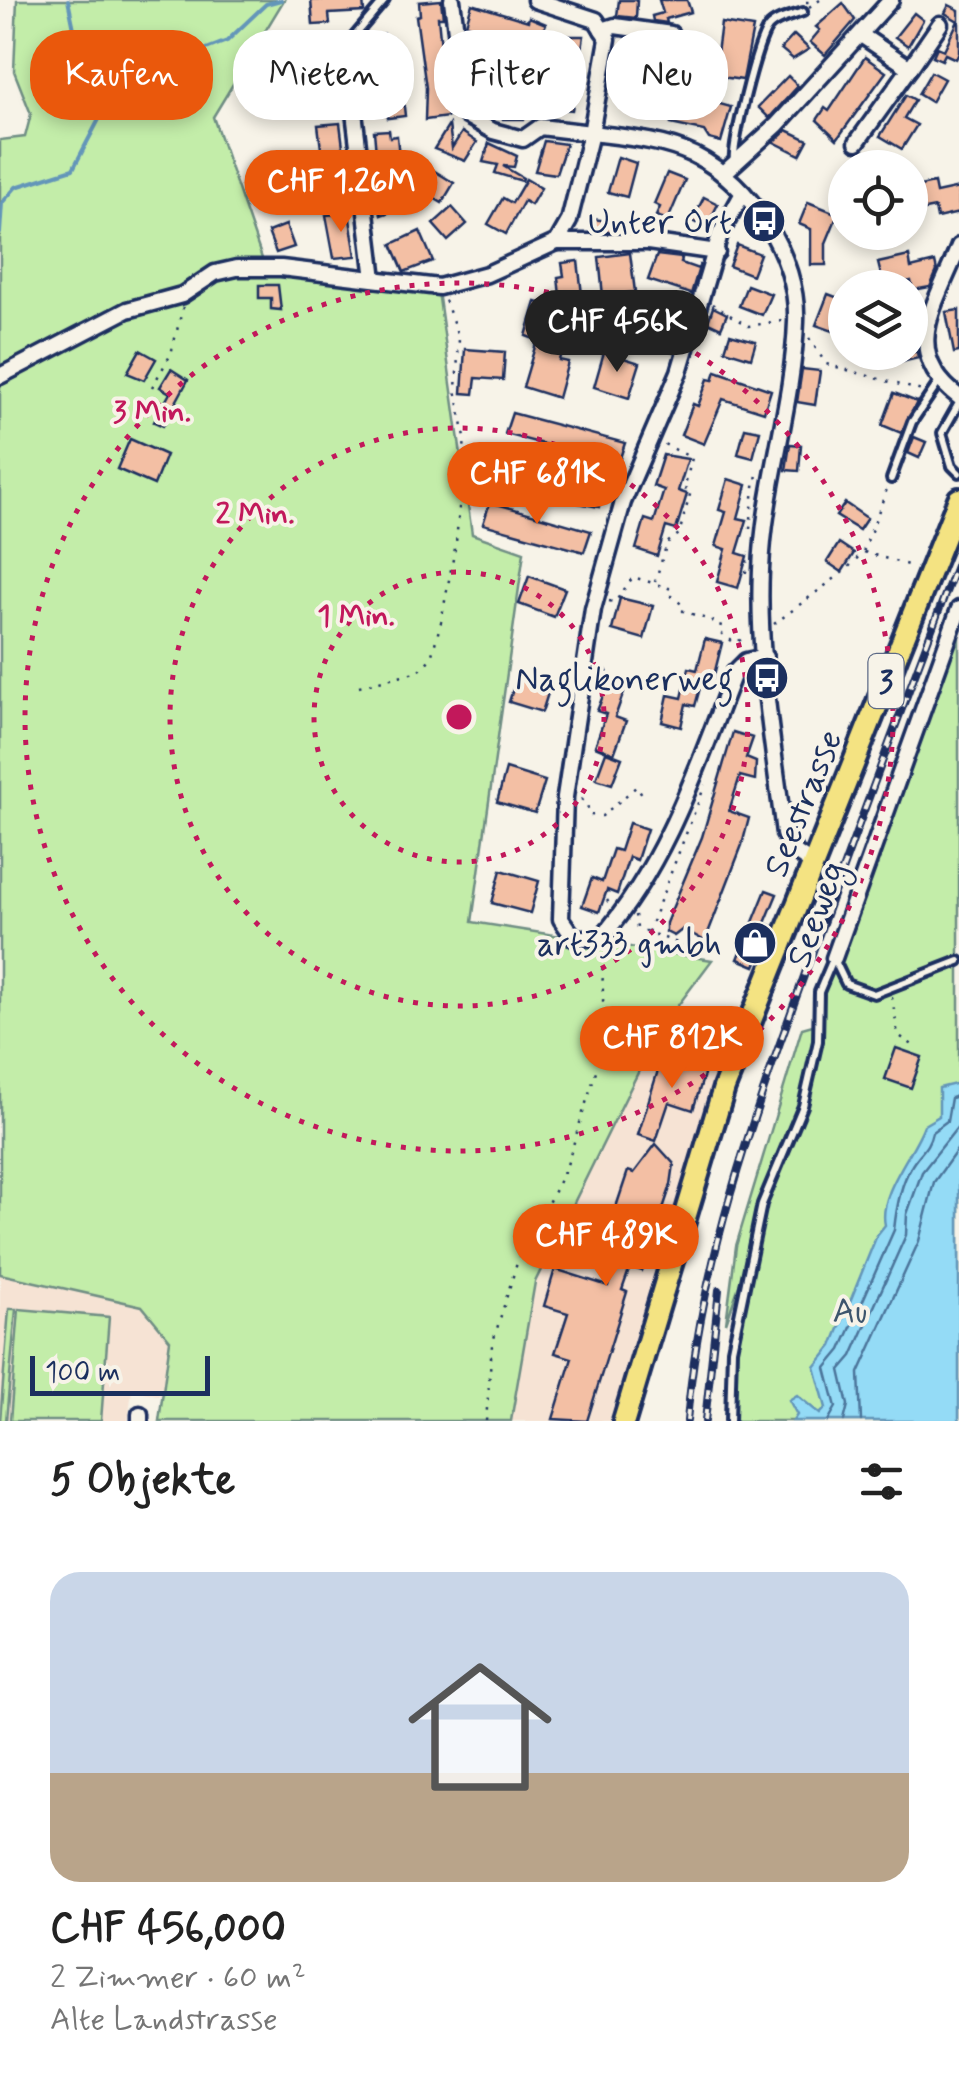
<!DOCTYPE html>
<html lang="de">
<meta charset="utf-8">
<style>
body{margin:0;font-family:Mynerve,sans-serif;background:#f2f2f2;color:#222;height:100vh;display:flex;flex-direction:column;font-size:38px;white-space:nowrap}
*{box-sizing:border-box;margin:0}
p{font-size:32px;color:#767676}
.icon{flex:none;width:55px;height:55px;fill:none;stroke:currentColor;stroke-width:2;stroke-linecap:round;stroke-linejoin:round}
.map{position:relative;height:1421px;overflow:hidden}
.panel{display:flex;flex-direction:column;background:#fff;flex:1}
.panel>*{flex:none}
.top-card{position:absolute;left:30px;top:30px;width:900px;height:90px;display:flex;gap:20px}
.fabs{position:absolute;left:828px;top:150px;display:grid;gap:20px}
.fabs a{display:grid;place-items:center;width:100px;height:100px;border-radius:50%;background:#fff;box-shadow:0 5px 15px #0003;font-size:50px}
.scale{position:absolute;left:30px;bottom:25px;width:180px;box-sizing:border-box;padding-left:10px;border:5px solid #1b2f5e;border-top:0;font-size:28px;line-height:35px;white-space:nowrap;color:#1b2f5e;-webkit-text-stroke:8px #f7f3e8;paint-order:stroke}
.price{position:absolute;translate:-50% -85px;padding:0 22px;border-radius:35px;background:#ea580c;color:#fff;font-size:32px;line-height:65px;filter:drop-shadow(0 2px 5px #0008)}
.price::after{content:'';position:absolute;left:50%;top:60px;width:30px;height:22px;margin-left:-15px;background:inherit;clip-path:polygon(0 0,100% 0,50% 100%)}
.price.current{background:#222;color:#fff}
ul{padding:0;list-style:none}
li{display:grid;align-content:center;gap:20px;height:530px;padding:0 50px}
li+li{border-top:2px solid #e0e0e0}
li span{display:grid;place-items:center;height:310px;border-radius:30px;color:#555}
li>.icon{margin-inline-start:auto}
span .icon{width:180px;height:180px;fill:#fffc;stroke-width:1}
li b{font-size:42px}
h2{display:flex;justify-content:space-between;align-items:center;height:120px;padding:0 50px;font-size:42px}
.pill{padding:0 35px;border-radius:40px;background:#fff;box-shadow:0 5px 15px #0003;font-size:35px;line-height:90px}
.pill.current{background:#ea580c;color:#fff}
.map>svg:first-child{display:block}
.built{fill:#f6e3d4}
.green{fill:#c3eda9;stroke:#6f8e84;stroke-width:2.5}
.water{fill:#94dbf6;stroke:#6496b9;stroke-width:2.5}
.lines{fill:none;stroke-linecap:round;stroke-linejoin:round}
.shore{stroke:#4b749b;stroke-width:2.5}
.stream{stroke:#6496b9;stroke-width:4}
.building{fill:#f3bfa4;stroke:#1b2f5e;stroke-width:2.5}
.service-casing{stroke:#1b2f5e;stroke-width:14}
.minor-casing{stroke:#1b2f5e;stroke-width:21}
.primary-casing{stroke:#1b2f5e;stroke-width:28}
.path{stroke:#1b2f5e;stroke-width:2.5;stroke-dasharray:2.5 8;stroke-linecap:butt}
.service{stroke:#f7f3e8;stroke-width:6}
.minor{stroke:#f7f3e8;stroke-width:14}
.primary{stroke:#f4e382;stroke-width:20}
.rail-casing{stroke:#1b2f5e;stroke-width:8}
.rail{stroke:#f7f3e8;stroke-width:4;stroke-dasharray:11;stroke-linecap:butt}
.ring{fill:none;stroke:#c2185b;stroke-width:5;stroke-dasharray:5 10}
.labels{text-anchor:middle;stroke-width:8;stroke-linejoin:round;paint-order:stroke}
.shield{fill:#f7f3e8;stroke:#5d6a87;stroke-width:2.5}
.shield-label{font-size:32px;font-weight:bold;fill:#1b2f5e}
.poi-label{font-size:35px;fill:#1b2f5e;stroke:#f7f3e8;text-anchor:end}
.street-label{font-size:35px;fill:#1b2f5e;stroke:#f7f3e8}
.park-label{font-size:35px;fill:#3d556d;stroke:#f7f3e8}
.centre{fill:#c2185b;stroke:#f7f3e8;stroke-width:5}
.ring-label{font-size:30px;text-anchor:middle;font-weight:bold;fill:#c2185b;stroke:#f7f3e8;stroke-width:8;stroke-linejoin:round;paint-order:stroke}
</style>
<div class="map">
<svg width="959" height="1421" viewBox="0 0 959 1421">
<rect width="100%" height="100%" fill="#f7f3e8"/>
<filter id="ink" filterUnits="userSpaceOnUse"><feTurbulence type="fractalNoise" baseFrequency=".01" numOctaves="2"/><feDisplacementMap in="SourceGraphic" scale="20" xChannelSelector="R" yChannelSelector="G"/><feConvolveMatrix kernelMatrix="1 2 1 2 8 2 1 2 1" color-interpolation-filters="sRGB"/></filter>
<g filter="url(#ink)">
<g class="built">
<path d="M658,1032L742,1065L638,1421H511L535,1283Z"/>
<path d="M0,1274L142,1306L170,1340L163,1396L132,1390L128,1421H0Z"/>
</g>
<g class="green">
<path d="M17,0H284L213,117L266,270L438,291L472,534L524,552L472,922L712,960L658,1032L535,1282L511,1421H159L170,1340L142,1306L0,1274V140L25,137L31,114L14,71Z"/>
<path d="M959,609V1421H726L729,1345L748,1260L726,1323L736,1246L802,1028L816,1024L817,1003Z"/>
<path d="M9,1309H16L6,1421H0Z"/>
<path d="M19,1309L109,1317L101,1421H10Z"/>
</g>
<path class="water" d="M959,1083V1421H793L797,1415L789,1400L797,1395L820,1414L826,1408L815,1367L832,1346L877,1235L885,1225C878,1193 914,1153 924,1125L939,1116V1088Z"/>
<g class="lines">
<g class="shore">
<path d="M828,1421L836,1407L826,1368L841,1350L894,1230C896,1211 900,1185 911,1167C918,1154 929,1148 932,1132L947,1121L951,1098L959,1095"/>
<path d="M844,1421L848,1405L840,1370L852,1356L906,1235L907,1214L922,1172L959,1125"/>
<path d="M861,1421L859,1373L919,1241L934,1182L959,1147"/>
</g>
<g class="stream">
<path d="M68,0L74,29L63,60L76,66L79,91L106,106"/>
<path d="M0,233L2,203L16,187L73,169L106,106L155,100L196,53L227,41L266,4L281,0"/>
</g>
</g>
<g class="building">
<path d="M311,0H363L364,12L329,14L330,24L313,25Z"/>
<path d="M441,0L443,17H438L448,117L425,120L426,88L416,16L420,15L419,2Z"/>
<path d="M619,0H637L636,18L617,16Z"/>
<path d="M659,0H687L691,12L666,19L667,23L653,21L652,16L663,13Z"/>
<path d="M843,3L855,20L825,55L810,42L820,30L816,27Z"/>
<path d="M472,4L528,21L529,17L546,24L536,46L522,40L521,44L466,24Z"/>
<path d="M949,5L959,10V53L956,59L945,54L942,60L933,56L937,47L944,50L958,21L945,13Z"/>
<path d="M914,13L923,20L908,46L895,37Z"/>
<path d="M721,23L753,28L743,80L714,76Z"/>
<path d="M384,34L385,39H393L395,60L387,61V68L371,70L368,36Z"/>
<path d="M794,35L809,49L793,59L781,49Z"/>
<path d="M562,36H584L572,110L550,108Z"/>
<path d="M643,52L655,54L645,113L627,109L634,75L630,74L632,59L641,61Z"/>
<path d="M476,53L507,62L498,81L472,74Z"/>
<path d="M865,57L886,72L837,139L817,120L825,108L829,111Z"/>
<path d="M931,72L944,79L931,102L918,94Z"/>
<path d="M323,73L324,82L338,80L340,100L311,104L307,74Z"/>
<path d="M788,76L798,86L769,118L758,107Z"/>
<path d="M401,79L405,116L388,118L384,80Z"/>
<path d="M528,86L524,119H503L502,100H508V87Z"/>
<path d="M680,93L731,107L721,142L709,139L704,131L671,124Z"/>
<path d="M906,95L915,100L904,118L917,125L902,149L880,136Z"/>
<path d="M340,123L349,194L327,196L318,125Z"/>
<path d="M449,125L452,148L462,132L477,142L465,161L434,149Z"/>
<path d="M389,130L390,137L397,136L399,157L392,158V164L377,165L374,131Z"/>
<path d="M787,130L808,140L800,155L774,142Z"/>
<path d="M544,141L566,144L556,174L535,171Z"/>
<path d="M489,143L517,156L514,167L503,166L523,178L522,181L495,173L498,165L483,162Z"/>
<path d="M618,157L636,163L627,197L608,192Z"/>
<path d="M267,160L278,192L263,198L252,165Z"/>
<path d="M433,170L454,183L442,203L421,190Z"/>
<path d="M667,173L685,180L668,220L656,216L660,207L654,204Z"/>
<path d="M526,179L541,188L531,205L524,201L506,234L488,224L503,198L512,203Z"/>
<path d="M934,183L936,193L959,188V213L937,218L935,208L910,213V188Z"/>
<path d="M402,188L407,206L381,215L379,202L386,201L385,191Z"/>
<path d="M704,197L718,204L706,228L692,221Z"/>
<path d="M808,202L838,214L826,243V265H811V229L799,224Z"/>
<path d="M452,207L467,224L448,241L433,224Z"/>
<path d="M349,213L356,256L334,258L326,215Z"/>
<path d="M592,219L618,222L617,231H591Z"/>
<path d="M286,225L294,247L276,253L268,232Z"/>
<path d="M420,231L433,261L404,272L392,244Z"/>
<path d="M737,245L760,254L752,275L729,266Z"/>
<path d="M630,253L635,292L603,296L599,257Z"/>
<path d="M657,255L682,258L681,263L698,269L700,264L691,294L648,280Z"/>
<path d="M909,256L911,268L935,262L937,271L930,287L913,290L911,281L884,287L878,263Z"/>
<path d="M578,261L582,294L560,296L558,277L564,276L562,263Z"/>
<path d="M259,285H278L281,310L271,309V298H259Z"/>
<path d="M747,285L771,294L762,315L739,306Z"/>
<path d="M828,294L844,300L833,331L816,325Z"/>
<path d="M536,302L573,313L559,360L568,362L558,398L523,387L537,340L526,336Z"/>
<path d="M713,307L727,314L721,328L708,322Z"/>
<path d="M959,310V352L954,353L946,312Z"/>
<path d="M663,330L679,334L674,352L658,347Z"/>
<path d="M730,334L756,341L751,358L725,350Z"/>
<path d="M465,349L505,352L503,380L476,378L474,394L462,393Z"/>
<path d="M140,350L156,359L144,380L127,373Z"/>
<path d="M604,352L640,363L629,398L594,387Z"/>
<path d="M885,352H917L918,358L889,365Z"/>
<path d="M171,369L188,380L163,426L154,422L170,393L160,387Z"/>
<path d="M802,369L820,371L815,405L797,402Z"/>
<path d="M716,371L771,390L764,412L723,399L704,444L681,435L693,404L698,406L708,379L713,380Z"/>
<path d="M894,393L917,402L901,433L882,425Z"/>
<path d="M512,413L625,443L618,464L505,434Z"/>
<path d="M745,428L760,431L753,458L738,454Z"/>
<path d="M914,437L926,442L919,458L908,453Z"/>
<path d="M130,439L166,455L154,485L117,469Z"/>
<path d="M790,444L801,445L799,471L786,470Z"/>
<path d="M663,455L688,459L678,491L687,494L676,530L666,527L657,556L636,549L645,519L654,522L664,490L653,486Z"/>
<path d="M502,457L531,464L524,484L495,478Z"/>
<path d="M728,479L747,485L738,518L747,520L737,553L747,556L738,588L717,582L726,549L716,546L726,512L719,510Z"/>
<path d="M577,480L606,487L599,507L549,497L553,484L573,491Z"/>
<path d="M490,502L591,531L584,552L483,524Z"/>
<path d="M845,503L867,518L859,530L836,516Z"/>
<path d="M839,543L854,553L842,572L827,562Z"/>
<path d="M529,576L565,589L554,617L519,604Z"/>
<path d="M620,598L653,606L644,639L612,630Z"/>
<path d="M705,639L722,643L713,679L703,677L695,706L686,704L681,727L662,722L668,695L682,698L689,668L697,670Z"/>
<path d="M518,673L551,684L542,712L509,702Z"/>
<path d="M608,683L625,689L615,717L626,721L614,754L595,746L606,714L597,711Z"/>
<path d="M733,732L753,738L746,758L756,762L755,780L740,776L729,811L749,818L742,845L705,941L683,929L674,936L666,932V923L702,837Z"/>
<path d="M606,752L622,758L612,784L596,779Z"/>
<path d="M506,769L545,781L535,813L497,802Z"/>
<path d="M629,823L647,829L637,860L629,857L617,894L607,890L599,912L582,906L592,878L602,882L613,849L620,851Z"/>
<path d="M501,870L539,881L530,913L492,903Z"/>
<path d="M766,890L777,894L765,923L772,926L755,966L738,959Z"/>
<path d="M896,1048L922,1057L911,1088L885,1079Z"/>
<path d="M664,1051L707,1065L693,1110L669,1102L656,1141L638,1135Z"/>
<path d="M656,1144L674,1164L671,1185L642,1271L630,1267L622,1290L627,1292L587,1421L553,1419L572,1358L555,1353L568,1313L544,1306L555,1269L608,1286L633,1213L616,1207L628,1171L634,1173Z"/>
</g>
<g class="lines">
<g class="service-casing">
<g id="service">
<path d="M347,45L385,0"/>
<path d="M734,162C731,148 757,41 768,28C775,19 792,16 803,12"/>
<path d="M959,403L942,433L952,466L959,473"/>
<path d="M891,479L912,422L939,382"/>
<path d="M585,674H602"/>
<path d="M834,959L846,984L874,994L959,961"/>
<path d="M730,1421L732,1349L762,1204L803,1106L818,1041L819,992L833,959"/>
</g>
</g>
<g class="minor-casing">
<g id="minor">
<path d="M452,0L467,116L493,131L523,139L540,127L591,133L608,39L596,20L535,0"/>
<path d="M602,30L615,26L671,34"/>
<path d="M346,45L374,279"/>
<path d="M910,68L940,24"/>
<path d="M857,142L910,68L861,35"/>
<path d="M723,174L777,125L891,0"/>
<path d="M743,193L720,234L679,372L623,502L593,609L565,797L561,919L574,938H601C667,862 698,765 734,673L746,661L765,657"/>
<path d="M557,242H648L717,252"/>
<path d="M959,246C937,303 898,352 959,397"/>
<path d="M0,376L127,310L182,295L215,273L237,268H281L439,287L487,274L557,242L569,221L591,133C624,137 663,140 694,155C751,183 799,258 796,322C793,406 764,486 761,570C757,657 774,748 784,834L795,852L813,864"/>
<path d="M834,958L959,609"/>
<path d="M140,1421V1414"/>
</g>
</g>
<g class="primary-casing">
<path id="primary" d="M624,1421L724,1088L959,499"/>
</g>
<g class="path">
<path d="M806,2H814"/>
<path d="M809,7L820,0"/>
<path d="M712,304L748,326L782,321"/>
<path d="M809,338L826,364L922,391"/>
<path d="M152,387L171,354L183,307"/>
<path d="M750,529L755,477L760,478"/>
<path d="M864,552L914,567"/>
<path d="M746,573L748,552"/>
<path d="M655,582L667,543L679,534L691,491L684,489L692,458L664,444"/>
<path d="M609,601L615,602L633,577L669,588L667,593L684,606L683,611L721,624L719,632L735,643L746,637"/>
<path d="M774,624L846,570L863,552L887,489"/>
<path d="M359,686L419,671L431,658L441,622L456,543L465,438L456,389L459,339L444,297"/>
<path d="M581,799L587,803L589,815L602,816L637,786L645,799"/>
<path d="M607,900L610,905"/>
<path d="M635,915L637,928L699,951L708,948"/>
<path d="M648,932L705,785"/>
<path d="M892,997L898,1035L917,1048"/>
<path d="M486,1421L492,1345L517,1263L566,1168L604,1045L602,949"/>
</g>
<use href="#service" class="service"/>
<use href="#minor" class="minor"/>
<use href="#primary" class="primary"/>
<g class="rail-casing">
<g id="rail">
<path d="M687,1421C700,1265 751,1122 804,976C854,836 906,697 959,558"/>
<path d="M705,1421L719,1290"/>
</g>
</g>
<use href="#rail" class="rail"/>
</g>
</g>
<g class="ring">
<circle cx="459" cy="717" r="145"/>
<circle cx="459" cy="717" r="289"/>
<circle cx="459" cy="717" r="434"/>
</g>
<defs>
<g id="bus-disc" transform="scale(2.25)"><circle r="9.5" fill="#1b2f5e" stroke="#f7f3e8"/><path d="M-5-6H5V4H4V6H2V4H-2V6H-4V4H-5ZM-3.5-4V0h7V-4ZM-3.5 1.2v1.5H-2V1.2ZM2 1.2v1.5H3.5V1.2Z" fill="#fff"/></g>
<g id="shop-disc" transform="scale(2.25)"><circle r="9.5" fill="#1b2f5e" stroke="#f7f3e8"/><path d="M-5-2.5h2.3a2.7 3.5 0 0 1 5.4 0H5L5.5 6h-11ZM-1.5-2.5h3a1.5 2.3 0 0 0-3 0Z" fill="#fff"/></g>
</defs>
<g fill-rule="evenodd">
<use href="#bus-disc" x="764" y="221"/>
<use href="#bus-disc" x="767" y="678"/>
<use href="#shop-disc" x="755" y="943"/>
</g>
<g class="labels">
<rect class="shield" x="868.5" y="654" width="35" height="54" rx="8"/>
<g class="shield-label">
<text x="886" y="692">3</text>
</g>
<g class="poi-label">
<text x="732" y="233">Unter Ort</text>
<text x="734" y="690">Naglikonerweg</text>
<text x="722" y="955">art333 gmbh</text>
</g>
<g class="street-label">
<text transform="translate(802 803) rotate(-68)" y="12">Seestrasse</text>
<text transform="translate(815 914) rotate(-70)" y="12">Seeweg</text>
</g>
<g class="park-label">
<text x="850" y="1322">Au</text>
</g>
</g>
<circle cx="459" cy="717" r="15" class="centre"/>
<g class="ring-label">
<text x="152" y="421">3 Min.</text>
<text x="255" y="523">2 Min.</text>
<text x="356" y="625">1 Min.</text>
</g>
</svg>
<div class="fabs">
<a><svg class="icon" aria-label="locate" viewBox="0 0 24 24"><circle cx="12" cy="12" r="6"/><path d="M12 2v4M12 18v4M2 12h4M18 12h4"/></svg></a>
<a><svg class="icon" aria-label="layers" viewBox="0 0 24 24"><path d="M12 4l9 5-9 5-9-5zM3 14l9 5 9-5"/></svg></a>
</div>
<div class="scale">100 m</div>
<b class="price" style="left:341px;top:235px">CHF 1.26M</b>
<b class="price current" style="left:617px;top:375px">CHF 456K</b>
<b class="price" style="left:537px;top:527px">CHF 681K</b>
<b class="price" style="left:672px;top:1091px">CHF 812K</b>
<b class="price" style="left:606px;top:1289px">CHF 489K</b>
<div class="top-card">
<a class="pill current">Kaufen</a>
<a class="pill">Mieten</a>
<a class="pill">Filter</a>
<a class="pill">Neu</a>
</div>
</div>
<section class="panel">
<h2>5 Objekte<svg class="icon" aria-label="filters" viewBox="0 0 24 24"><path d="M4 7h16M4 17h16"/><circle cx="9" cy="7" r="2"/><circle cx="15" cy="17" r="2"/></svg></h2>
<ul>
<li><span style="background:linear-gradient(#c9d6e8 65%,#b9a48a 0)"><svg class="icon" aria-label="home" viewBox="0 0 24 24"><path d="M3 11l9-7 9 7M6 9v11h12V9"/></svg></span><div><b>CHF 456,000</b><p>2 Zimmer · 60 m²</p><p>Alte Landstrasse</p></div></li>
</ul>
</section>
